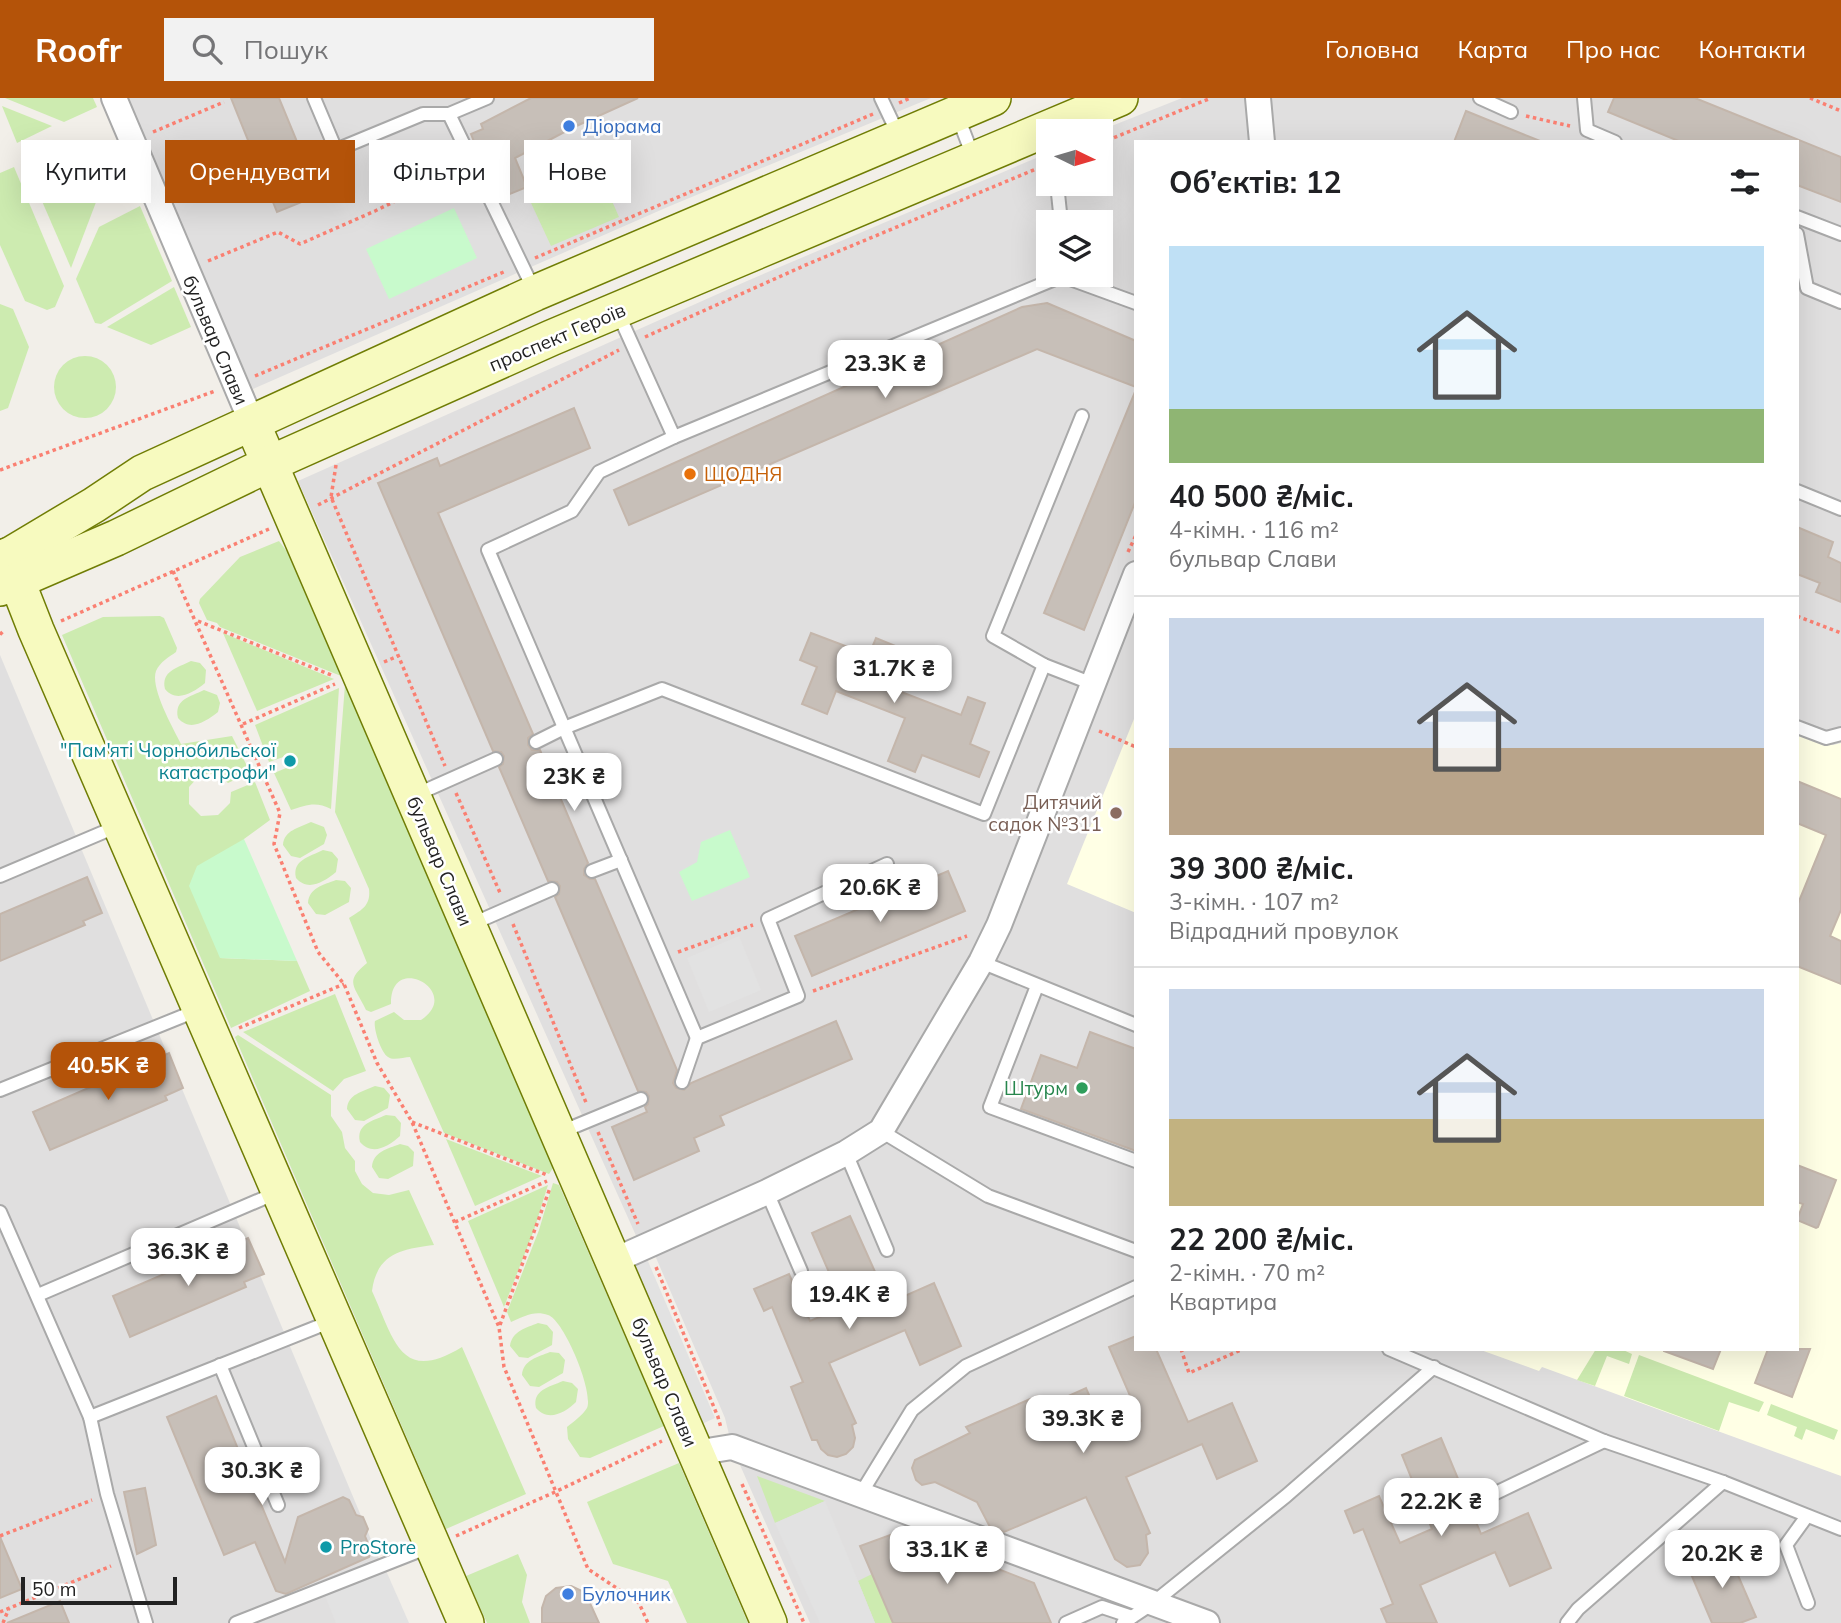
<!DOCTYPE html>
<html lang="uk">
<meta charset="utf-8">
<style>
body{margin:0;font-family:Mulish,sans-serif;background:#f2f2f2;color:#202124;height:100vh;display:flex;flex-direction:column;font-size:26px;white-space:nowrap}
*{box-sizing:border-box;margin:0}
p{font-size:23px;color:#757577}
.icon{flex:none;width:38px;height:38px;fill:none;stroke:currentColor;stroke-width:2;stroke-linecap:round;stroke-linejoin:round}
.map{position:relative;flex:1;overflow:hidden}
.details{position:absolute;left:1134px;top:42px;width:665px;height:1211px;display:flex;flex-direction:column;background:#fff;border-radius:0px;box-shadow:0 7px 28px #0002}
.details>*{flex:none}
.banner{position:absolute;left:21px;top:42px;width:665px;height:63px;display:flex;gap:14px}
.needle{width:46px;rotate:95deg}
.buttons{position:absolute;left:1036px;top:21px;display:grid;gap:14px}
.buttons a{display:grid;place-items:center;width:77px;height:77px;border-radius:0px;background:#fff;box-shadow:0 7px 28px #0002;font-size:35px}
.scale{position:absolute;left:21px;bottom:18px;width:156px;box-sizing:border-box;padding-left:7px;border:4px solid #222;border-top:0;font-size:19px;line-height:24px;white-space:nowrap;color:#222;-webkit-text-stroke:5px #fff;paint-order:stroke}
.price{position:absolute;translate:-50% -60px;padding:0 16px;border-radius:14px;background:#fff;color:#222;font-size:23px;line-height:46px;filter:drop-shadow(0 2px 4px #0008)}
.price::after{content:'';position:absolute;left:50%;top:42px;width:21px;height:16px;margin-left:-10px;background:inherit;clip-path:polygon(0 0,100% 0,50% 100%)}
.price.on{background:#b45309;color:#fff}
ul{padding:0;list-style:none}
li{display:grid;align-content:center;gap:14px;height:371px;padding:0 35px}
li+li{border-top:2px solid #e0e0e0}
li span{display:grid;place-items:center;height:217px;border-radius:0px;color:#555}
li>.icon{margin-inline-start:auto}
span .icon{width:126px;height:126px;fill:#fffc;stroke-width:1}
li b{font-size:30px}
h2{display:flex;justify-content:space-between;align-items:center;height:84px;padding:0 35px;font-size:30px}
.chip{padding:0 24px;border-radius:0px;background:#fff;box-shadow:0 7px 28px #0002;font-size:24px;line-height:63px}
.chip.on{background:#b45309;color:#fff}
header{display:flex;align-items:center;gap:42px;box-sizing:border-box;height:98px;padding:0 35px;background:#b45309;color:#fff}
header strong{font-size:33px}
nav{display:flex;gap:38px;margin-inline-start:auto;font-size:24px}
.search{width:490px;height:63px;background:#f2f2f2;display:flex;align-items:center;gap:18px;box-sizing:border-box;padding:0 24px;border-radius:0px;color:#757577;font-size:26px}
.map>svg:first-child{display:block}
.residential{fill:#e0dfdf;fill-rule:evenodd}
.education{fill:#ffffe5}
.grass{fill:#cdebb0}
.park{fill:#c8facc}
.parking{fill:#e2e2e2}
.building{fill:#c7bfb8;stroke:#c4b6ab;stroke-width:2}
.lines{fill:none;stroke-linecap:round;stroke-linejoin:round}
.lane-casing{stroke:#a9a9a9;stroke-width:16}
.street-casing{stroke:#a9a9a9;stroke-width:28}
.secondary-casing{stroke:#707d05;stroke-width:38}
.path{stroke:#fa8072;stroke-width:3.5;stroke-dasharray:3.5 3.5;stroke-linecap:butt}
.lane{stroke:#fff;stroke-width:12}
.street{stroke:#fff;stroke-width:24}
.secondary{stroke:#f7fabf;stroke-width:35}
.shop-dot{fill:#3f7fe0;stroke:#fff;stroke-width:2.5}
.food-dot{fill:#e8710a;stroke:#fff;stroke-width:2.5}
.culture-dot{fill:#0f9aa8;stroke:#fff;stroke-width:2.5}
.education-dot{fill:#8d6e63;stroke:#fff;stroke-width:2.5}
.leisure-dot{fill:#2e9e5b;stroke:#fff;stroke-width:2.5}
.labels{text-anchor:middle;stroke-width:5;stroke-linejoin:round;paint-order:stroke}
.shop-label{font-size:19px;fill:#366cbe;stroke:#fff;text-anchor:start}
.street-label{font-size:19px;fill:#222;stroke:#fff}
.food-label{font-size:19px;fill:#c56008;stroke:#fff;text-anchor:start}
.culture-label{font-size:19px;fill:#0d838f;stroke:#fff;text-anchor:end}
.education-label{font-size:19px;fill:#785e54;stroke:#fff;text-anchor:end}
.leisure-label{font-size:19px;fill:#27864d;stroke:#fff;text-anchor:end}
</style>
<header>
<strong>Roofr</strong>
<div class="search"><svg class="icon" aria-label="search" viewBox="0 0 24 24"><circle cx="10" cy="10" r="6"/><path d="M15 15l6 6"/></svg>Пошук</div>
<nav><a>Головна</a><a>Карта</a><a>Про нас</a><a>Контакти</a></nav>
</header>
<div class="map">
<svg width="1841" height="1525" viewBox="0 0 1841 1525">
<rect width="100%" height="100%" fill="#f2efe9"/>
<g class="residential">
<path d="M123,0H931L670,108L253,291Z"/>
<path d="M1182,0H1841V1525H810L732,1349L725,1320L654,1155L642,1151L298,383L747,183L1048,55V86H1101L1099,33ZM1136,44H1797V1251H1136ZM1048,124H1101V177H1048Z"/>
<path d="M0,557L406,1525H0Z"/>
</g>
<g class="education">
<path d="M1136,616V815L1067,786Z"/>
<path d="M1797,636L1821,645L1833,647L1841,645V1378L1542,1269L1539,1273L1478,1251H1797Z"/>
</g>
<g class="grass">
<path d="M5,0H93L97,9L64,24Z"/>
<path d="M2,8L52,28L17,45Z"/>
<path d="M77,42L98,48L109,70L71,170L25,64Z"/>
<path d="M587,46L619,119L551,148L525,92L533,84L528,72Z"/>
<path d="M14,69L64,188L55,209L47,212L25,203L0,147V75Z"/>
<path d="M140,108L172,183L101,226L95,225L76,181L99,129Z"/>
<path d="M174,189L191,229L151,247L107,229Z"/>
<path d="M0,206L13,211L29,249L8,310L0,313Z"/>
<circle cx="85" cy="289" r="31"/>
<path d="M279,443L288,455L341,578L220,529L217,525L207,522L199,505L200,501L240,459Z"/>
<path d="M160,518L164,520L177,550L176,554C169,559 160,564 156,573C150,590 173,630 181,646L232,638L249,672L247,676L228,685L218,676H201L189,689V706L201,718L218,717L230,705L231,694L255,684L270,722L244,741L220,860L297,863L310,893L231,930L62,537L103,519Z"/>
<path d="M223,535L334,581L257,613Z"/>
<path d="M191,563L200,565L206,572L205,585C193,595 176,605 165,591C161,573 177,570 191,563Z"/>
<path d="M345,587L553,1070L549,1076L444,1035L410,959C404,959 393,963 388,959C381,955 373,930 375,923L394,914L404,922H421C464,894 390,853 391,906L371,914L366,912C354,887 344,884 367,865L349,820C361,812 371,808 369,791L335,714Z"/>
<path d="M339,590L331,711C316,703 306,707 291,712L274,675L296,666L292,656L269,664L255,627Z"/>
<path d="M204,592L217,597L220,605L218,614C205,624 190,634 178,620C174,601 190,599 204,592Z"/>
<path d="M311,724L324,729L327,737L324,746L300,760L291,758L283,747C284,732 299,730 311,724Z"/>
<path d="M323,752L332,754L338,761L336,774C324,784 308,794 296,780C292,762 309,759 323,752Z"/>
<path d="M336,782L345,783L351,790L349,804L325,817L316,816L308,805C309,790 323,787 336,782Z"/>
<path d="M335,896L366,973L344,981L333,993L243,934Z"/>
<path d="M238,937L331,997V1018L342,1034L345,1050L355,1063V1073L362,1086L373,1095L389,1097L409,1092L434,1147C402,1151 377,1155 372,1193C394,1241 400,1287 462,1249L526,1396L446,1431L235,939Z"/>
<path d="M375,988L384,990L390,997L388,1010L364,1023L355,1022L347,1011C348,996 362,994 375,988Z"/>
<path d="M386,1017L395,1018L401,1025L400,1038C388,1049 372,1058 360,1044C356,1026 372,1023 386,1017Z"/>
<path d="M446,1041L542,1078L475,1108Z"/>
<path d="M400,1046L408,1048L414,1054L413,1068L388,1081L379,1080L372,1069C373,1054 387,1051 400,1046Z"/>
<path d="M553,1085L559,1087L664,1328L590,1360L580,1359L568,1341L567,1329C573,1324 583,1317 587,1310C594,1294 564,1222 548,1217C534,1212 523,1219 511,1224L507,1214L539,1132Z"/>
<path d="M548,1087L534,1132L504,1209L468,1123Z"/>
<path d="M538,1225L547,1227L553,1234L552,1247L528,1260L519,1259L510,1248C512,1233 526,1230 538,1225Z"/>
<path d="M1596,1251H1621L1632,1256L1629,1266L1607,1258L1595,1288L1577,1282Z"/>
<path d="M550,1254L559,1255L565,1262L563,1275L539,1289L530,1288L522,1277C523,1262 538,1259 550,1254Z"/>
<path d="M1639,1257L1764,1304L1759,1314L1729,1304L1719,1333L1624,1298Z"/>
<path d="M563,1283L572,1285L578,1291L576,1304C565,1315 548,1324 536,1310C532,1292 549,1289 563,1283Z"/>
<path d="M1771,1306L1838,1332L1834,1342L1806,1331L1802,1342L1794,1338L1797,1329L1767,1317Z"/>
<path d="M679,1365L748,1525H687L668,1483L613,1466L587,1404Z"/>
<path d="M757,1378L825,1403L775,1425Z"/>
<path d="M518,1456L527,1477L522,1504L530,1525H487L466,1478Z"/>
<path d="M872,1476L893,1525H875L858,1483Z"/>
</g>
<g class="park">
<path d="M454,110L477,160L389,201L366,151Z"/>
<path d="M730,732L750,779L692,803L679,774L697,764L701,744Z"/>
<path d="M244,741L297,863L220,860L189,788L197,768Z"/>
</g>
<g class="parking">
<path d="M739,838L761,892L709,914L687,860Z"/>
<path d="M644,1154L715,1320L693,1330L622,1164Z"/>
<path d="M825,1403L858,1483L875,1525H820L775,1425Z"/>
<path d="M384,1468L409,1525H336L322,1490Z"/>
</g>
<g class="building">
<path d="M231,0H279L319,97L277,114Z"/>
<path d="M531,0H638L572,30L515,60L527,89L505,98L486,48L477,51L471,36L483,31L481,26Z"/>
<path d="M1614,0H1695L1841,59V104L1797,87V44H1681L1608,14Z"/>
<path d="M1466,13L1540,43V44H1454Z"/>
<path d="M1047,205L1136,243V289L1037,251L629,427L614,392L1022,209Z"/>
<path d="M1135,294L1136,402L1084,532L1044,515Z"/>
<path d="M574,310L590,350L438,415L533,636L528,640V647L532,652H540L588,765L584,771V777L590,781H595L677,972L673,985L676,990L684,992L691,985L836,923L852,961L720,1018L724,1027L694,1040L699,1053L634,1082L612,1029L647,1014L645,1009L648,1006L649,998L646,994L638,993L555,799L559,796L560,788L557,784L548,783L499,669L503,666L504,658L501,654L493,653L378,385L437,360L440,368Z"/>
<path d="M1797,429L1833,444L1828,459L1841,465V504L1816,494L1820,485L1797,476Z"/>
<path d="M811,535L869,557L876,540L898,549L883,587L961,617L968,599L985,605L970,646L989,654L979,679L922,657L915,674L888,663L905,620L836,593L827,616L802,606L817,569L800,562Z"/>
<path d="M1797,683L1841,701V812L1830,838L1841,843V886L1797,868V808L1826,737L1797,725Z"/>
<path d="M948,773L965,813L812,878L795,838Z"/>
<path d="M87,779L102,815L83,823L85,827L0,863V816Z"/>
<path d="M1090,934L1136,951V1053L1021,1011L1041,957L1077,970Z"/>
<path d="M169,955L183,990L165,998L167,1002L50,1052L33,1014Z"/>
<path d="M1797,1067L1836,1082L1818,1129L1816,1130L1797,1122L1803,1106L1797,1104Z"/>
<path d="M850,1118L889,1205L934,1185L961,1248L920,1267L905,1232L829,1265L856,1325L852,1327L855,1340L853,1349L846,1356L837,1359L828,1357L821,1351L817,1342H812L791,1289L803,1284L772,1209L764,1213L754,1191L789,1176L810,1223L844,1209L812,1135Z"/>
<path d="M248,1140L264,1176L244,1184L246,1189L130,1239L113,1198Z"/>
<path d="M1136,1238V1251H1156L1188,1324L1232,1305L1257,1363L1217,1381L1202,1346L1126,1379L1150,1435L1146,1437L1148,1455L1140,1467L1127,1469L1115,1461L1086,1399L1004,1434L990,1429L977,1404L935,1384L922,1387L916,1382L912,1370L915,1362L970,1335L966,1329L1037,1298L1042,1310L1086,1290L1107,1338L1141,1323L1109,1249Z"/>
<path d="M1664,1251H1721L1713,1271L1664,1253Z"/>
<path d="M1768,1251H1810L1792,1299L1755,1285Z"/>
<path d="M216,1298L285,1464L298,1419L343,1399L349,1402L356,1417L363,1419L368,1431L365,1438L371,1453L369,1459L286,1496L276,1493L255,1444L224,1457L167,1319Z"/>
<path d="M1441,1340L1481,1436L1528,1415L1551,1470L1510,1488L1495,1454L1420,1487L1437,1525H1387L1381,1511L1393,1506L1363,1431L1354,1435L1345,1413L1379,1398L1400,1445L1432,1431L1402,1357Z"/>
<path d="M145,1390L156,1447L137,1456L124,1394Z"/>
<path d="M901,1433L1034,1485L1051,1525H893L860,1448Z"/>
<path d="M0,1439L22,1491L0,1500Z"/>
<path d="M1727,1452L1756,1519L1740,1525H1712L1688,1469Z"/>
<path d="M571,1488L582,1493L589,1503L599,1525H542V1510L546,1498L556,1490Z"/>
<path d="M60,1503L69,1525H7Z"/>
</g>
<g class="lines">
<g class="lane-casing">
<g id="lane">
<path d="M314,0L336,52L423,16H449L487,0"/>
<path d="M881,0L899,38"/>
<path d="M1480,0L1511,14"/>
<path d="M1584,0L1587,32L1615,44"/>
<path d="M449,16L534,192"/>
<path d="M958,19L974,61"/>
<path d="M1057,86L1061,124"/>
<path d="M1797,119L1841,136"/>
<path d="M1797,136L1807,190L1841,204"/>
<path d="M618,215L674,339"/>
<path d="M1082,318L993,538L1044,567L1093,586"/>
<path d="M1797,393L1841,411"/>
<path d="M1797,629L1826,640L1841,636"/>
<path d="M536,644L564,630L662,591L984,716L1044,567"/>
<path d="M413,698L496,661"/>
<path d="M592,773L621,762"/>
<path d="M0,778L118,728"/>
<path d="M472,826L552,791"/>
<path d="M981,864L1136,927"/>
<path d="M1037,888L990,1009L1136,1063"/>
<path d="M697,940L488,452L572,413L599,374L674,339L1062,178L1136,205"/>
<path d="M682,984L697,940L798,898L768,821L887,766"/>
<path d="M0,992L198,912"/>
<path d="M881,1033L988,1098L1136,1153"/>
<path d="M561,1034L641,1001"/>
<path d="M846,1055L887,1152"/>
<path d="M767,1094L801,1173"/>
<path d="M0,1114L90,1319L107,1396L146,1525"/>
<path d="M38,1197L276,1095"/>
<path d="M1389,1251L1604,1343L1723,1384L1841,1431"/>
<path d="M220,1267L278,1407"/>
<path d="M90,1319L332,1223"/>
<path d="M860,1397L912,1312L966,1268L1136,1189"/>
<path d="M1479,1403L1604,1343"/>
<path d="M1807,1418L1786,1447L1808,1505"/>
<path d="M236,1525L429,1449"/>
<path d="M1066,1525L1102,1509L1132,1519"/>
<path d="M1123,1525L1153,1505L1286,1398L1434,1269"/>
<path d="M1567,1525L1578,1511L1723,1384"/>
</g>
</g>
<g class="street-casing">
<g id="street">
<path d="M114,0L252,325"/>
<path d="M1258,0L1262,44"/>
<path d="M613,1163L767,1094L846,1055L881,1033L981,864L999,827L1136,476"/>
<path d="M695,1355L732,1349L1207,1525"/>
</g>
</g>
<g class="secondary-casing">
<g id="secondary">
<path d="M252,325L769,1525"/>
<path d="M7,458L36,532L466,1525"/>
<path d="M0,463L94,407L142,375L535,195L993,0"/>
<path d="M0,490L116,440L269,366L551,240L1120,0"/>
</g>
</g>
<g class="path">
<path d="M1810,0L1841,13"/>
<path d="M899,5L910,0"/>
<path d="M1526,18L1570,28"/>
<path d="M153,34L224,4"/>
<path d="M1101,45L1211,0"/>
<path d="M535,160L873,16"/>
<path d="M208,163L278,134L300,146L375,113L458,72"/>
<path d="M645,239L808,166L1048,66"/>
<path d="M255,278L506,173"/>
<path d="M336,367L331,399L445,668"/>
<path d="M0,372L215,293"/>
<path d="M318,407L619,252"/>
<path d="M1128,454L1136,437"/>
<path d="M173,473L280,715L274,746L318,854L344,886L377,965L412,1024L499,1229L504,1269L588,1471L639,1505L648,1525"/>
<path d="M1797,518L1841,535"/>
<path d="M61,523L269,431"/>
<path d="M198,523L331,577"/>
<path d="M0,534L4,538"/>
<path d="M384,564L398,558"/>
<path d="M243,626L335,586"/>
<path d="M1099,633L1136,649"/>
<path d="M456,695L501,797"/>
<path d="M513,826L587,1007"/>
<path d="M678,854L753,827"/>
<path d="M813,893L967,838"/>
<path d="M239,930L344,886"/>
<path d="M412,1024L547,1077"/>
<path d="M598,1034L638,1126"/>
<path d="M455,1124L547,1083"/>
<path d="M656,1169L718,1319L721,1330"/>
<path d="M500,1227L550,1090"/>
<path d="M1181,1251L1189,1275L1243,1251"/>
<path d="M742,1386L804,1525"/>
<path d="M0,1438L92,1402"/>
<path d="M456,1438L555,1394L662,1343"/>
<path d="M0,1514L111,1468"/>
<path d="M3,1525L9,1510"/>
</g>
<use href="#lane" class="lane"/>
<use href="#street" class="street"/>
<use href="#secondary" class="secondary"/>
</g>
<g class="shop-dot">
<circle cx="569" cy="28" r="7"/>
<circle cx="568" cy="1496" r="7"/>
</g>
<circle class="food-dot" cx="690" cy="376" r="7"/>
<g class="culture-dot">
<circle cx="290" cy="663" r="7"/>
<circle cx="326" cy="1449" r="7"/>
</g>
<circle class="education-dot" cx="1116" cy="715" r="7"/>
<circle class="leisure-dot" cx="1082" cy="990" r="7"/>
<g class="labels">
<g class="shop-label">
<text x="583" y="35">Діорама</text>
<text x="582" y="1503">Булочник</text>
</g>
<g class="street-label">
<text transform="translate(557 239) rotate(-23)" y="7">проспект Героїв</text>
<text transform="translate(216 242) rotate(67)" y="7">бульвар Слави</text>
<text transform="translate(440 763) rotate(67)" y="7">бульвар Слави</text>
<text transform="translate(665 1284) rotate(67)" y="7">бульвар Слави</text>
</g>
<g class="food-label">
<text x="704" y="383">ЩОДНЯ</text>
</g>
<g class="culture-label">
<text x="276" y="659">"Пам'яті Чорнобильскої<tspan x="276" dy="22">катастрофи"</tspan></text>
<text x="340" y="1456" text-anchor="start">ProStore</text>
</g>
<g class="education-label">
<text x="1102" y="711">Дитячий<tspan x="1102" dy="22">садок №311</tspan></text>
</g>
<g class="leisure-label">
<text x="1068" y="997">Штурм</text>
</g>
</g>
</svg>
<div class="buttons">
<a><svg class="needle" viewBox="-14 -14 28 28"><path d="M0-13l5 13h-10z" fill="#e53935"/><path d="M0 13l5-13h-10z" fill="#757577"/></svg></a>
<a><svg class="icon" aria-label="layers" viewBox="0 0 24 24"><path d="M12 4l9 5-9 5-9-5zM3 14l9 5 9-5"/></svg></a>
</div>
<div class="scale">50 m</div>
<b class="price" style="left:885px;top:302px">23.3K ₴</b>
<b class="price" style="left:894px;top:607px">31.7K ₴</b>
<b class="price" style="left:574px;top:715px">23K ₴</b>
<b class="price" style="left:880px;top:826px">20.6K ₴</b>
<b class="price on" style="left:108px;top:1004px">40.5K ₴</b>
<b class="price" style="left:188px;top:1190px">36.3K ₴</b>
<b class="price" style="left:849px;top:1233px">19.4K ₴</b>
<b class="price" style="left:1083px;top:1357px">39.3K ₴</b>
<b class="price" style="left:262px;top:1409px">30.3K ₴</b>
<b class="price" style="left:1441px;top:1440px">22.2K ₴</b>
<b class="price" style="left:947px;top:1488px">33.1K ₴</b>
<b class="price" style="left:1722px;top:1492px">20.2K ₴</b>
<div class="banner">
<a class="chip">Купити</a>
<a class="chip on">Орендувати</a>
<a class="chip">Фільтри</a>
<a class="chip">Нове</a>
</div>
<section class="details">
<h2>Об’єктів: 12<svg class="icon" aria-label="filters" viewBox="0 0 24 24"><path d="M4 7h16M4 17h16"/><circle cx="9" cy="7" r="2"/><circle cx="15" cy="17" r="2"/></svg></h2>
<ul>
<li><span style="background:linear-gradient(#bfe0f5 75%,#8fb573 0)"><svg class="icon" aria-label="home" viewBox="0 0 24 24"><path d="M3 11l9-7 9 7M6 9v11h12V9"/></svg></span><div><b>40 500 ₴/міс.</b><p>4-кімн. · 116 m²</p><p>бульвар Слави</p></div></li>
<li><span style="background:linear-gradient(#c9d6e8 60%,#b9a48a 0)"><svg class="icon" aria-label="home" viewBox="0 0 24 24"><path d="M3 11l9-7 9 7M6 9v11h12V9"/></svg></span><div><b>39 300 ₴/міс.</b><p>3-кімн. · 107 m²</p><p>Відрадний провулок</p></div></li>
<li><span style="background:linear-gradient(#c9d6e8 60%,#c2b280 0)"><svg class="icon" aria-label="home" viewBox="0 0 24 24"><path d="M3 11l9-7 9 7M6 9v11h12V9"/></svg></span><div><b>22 200 ₴/міс.</b><p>2-кімн. · 70 m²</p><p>Квартира</p></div></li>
</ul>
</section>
</div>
